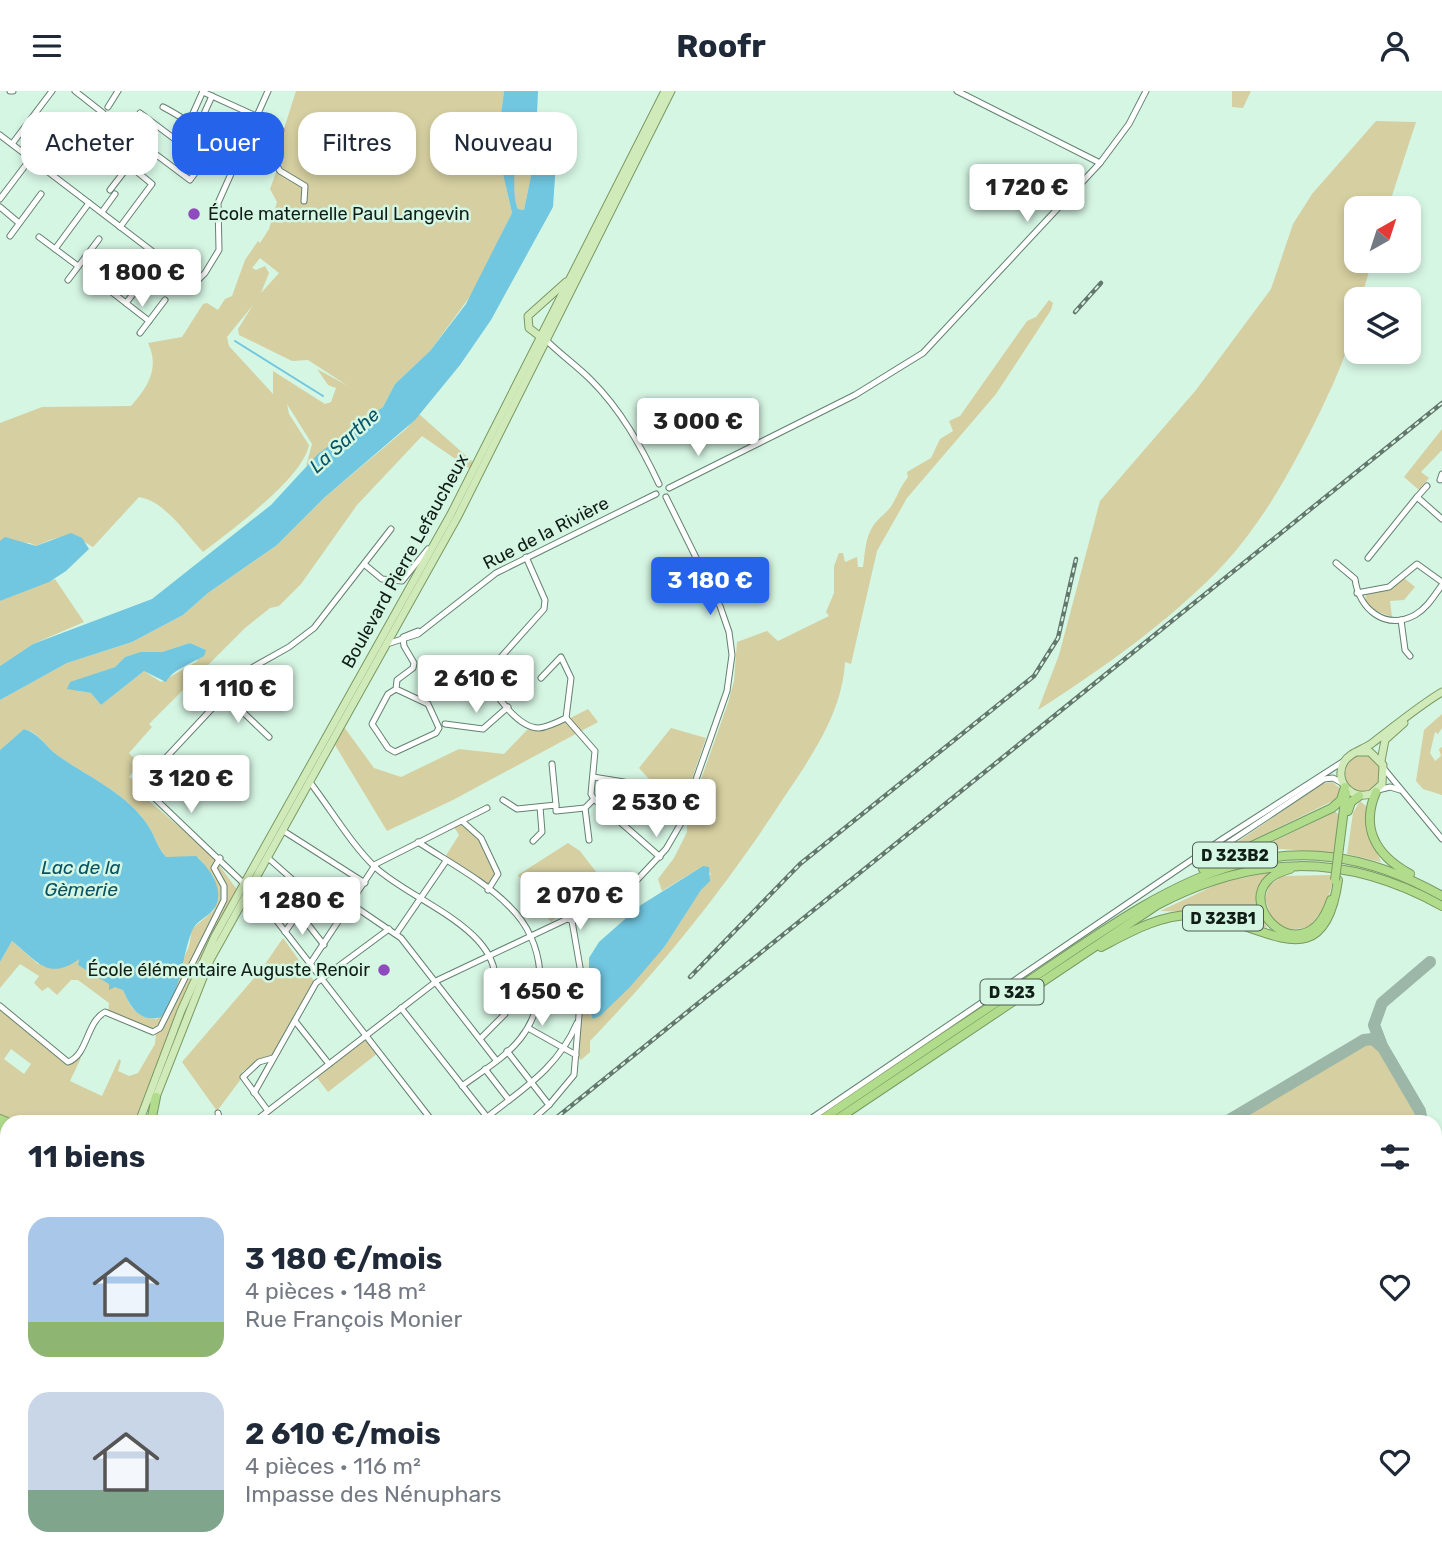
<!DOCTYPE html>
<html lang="fr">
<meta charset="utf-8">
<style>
body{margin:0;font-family:Rubik,sans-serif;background:#f2f2f3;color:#1f2937;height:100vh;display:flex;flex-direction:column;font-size:26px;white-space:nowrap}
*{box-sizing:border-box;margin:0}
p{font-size:23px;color:#747a83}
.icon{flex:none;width:38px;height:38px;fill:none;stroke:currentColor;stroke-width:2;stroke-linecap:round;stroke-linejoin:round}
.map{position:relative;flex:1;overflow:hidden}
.drawer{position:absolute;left:0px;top:1024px;width:1442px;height:450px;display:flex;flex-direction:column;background:#fff;border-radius:21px 21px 0 0;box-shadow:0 4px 10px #0003}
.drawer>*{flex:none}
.banner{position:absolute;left:21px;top:21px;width:700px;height:63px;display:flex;gap:14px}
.needle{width:46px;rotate:39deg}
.fabs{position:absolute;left:1344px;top:105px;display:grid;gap:14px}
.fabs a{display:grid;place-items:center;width:77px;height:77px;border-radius:14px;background:#fff;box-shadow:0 4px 10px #0003;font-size:35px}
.price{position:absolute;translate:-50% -60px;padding:0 16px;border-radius:7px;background:#fff;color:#222;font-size:23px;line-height:46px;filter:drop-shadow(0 2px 4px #0008)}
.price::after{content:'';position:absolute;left:50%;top:42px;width:21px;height:16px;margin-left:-10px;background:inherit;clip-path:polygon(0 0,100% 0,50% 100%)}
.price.selected{background:#2563eb;color:#fff}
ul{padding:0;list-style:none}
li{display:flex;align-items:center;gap:21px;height:175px;padding:0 28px}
li span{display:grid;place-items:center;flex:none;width:196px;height:140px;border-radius:21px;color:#555}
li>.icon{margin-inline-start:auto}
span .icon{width:84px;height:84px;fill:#fffc;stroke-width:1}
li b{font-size:30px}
h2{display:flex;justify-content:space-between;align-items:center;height:84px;padding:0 28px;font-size:30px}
.tag{padding:0 24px;border-radius:21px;background:#fff;box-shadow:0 4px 10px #0003;font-size:24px;line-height:63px}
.tag.selected{background:#2563eb;color:#fff}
header{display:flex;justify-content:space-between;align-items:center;height:91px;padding:0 28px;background:#fff;font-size:32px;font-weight:700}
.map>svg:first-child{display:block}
.green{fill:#d5cfa1;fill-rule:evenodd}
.water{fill:#71c6e0;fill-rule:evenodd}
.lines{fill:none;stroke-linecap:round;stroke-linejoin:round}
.stream{stroke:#71c6e0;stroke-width:2}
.taxiway{stroke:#9cb6a8;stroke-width:12}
.runway{stroke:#9cb6a8;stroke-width:28}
.minor-casing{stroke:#648171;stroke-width:7}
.major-casing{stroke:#799962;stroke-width:9}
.highway-casing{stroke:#799962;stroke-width:10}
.minor{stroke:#fff;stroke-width:5}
.major{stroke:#d0eab9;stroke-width:7}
.highway{stroke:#b1dc8b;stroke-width:8}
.rail-casing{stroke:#63776c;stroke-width:4.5}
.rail{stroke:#d6f6e4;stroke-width:2;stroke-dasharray:5;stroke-linecap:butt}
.highway-bridge-casing{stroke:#799962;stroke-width:10;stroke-linecap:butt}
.highway-bridge{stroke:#b1dc8b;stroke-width:8}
.poi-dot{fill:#8f4abe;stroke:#d6f6e4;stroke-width:2.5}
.labels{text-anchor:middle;stroke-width:5;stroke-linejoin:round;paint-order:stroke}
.shield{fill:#d6f6e4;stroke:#4c5e54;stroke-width:2}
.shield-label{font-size:16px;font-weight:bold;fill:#111d17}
.poi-label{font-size:18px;fill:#111d17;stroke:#d6f6e4;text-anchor:start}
.street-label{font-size:18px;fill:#111d17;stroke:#d6f6e4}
.water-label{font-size:19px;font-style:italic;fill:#075365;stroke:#d6f6e4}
</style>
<header><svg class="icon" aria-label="menu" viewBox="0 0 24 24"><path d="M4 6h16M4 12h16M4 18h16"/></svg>Roofr<svg class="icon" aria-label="person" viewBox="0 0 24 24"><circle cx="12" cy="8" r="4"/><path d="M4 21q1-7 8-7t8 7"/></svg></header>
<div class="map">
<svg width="1442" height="1473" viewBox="0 0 1442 1473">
<rect width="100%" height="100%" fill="#d6f6e4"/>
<g class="green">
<path d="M296,0H504C498,41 502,82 512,122L474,200L430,260L395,293L383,316L306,375L312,353L287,313L289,323L309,354C303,387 230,440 203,461C186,443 165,410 139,406L93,456C69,441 61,444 36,455L30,452L0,450V332L42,316L131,315C148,296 160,277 148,252L182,246L203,213L207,212L218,219L225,208L232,205L245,169L258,150L260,152L269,138L277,111L270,98L277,79L273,72ZM260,167L279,182L261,202L269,182L265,175L256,179L252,177ZM253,214L238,238L239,244L292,270L308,269L348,295L317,278L328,294L336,297L331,311L325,313L273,280V303L229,255L227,246Z"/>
<path d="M1232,0H1251L1243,17L1232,16Z"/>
<path d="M1376,30L1416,31L1388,117H1356V170H1372L1361,208H1356C1356,246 1337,285 1321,319C1295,372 1266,427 1225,472C1173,528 1102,578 1038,619L1059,564L1100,410L1196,299L1271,198L1293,133L1312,103Z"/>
<path d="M511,48L532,80L524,119L518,118C508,97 519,76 508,56Z"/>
<path d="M1049,209L1053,212L1051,219L996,303L907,407L877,460L851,573L845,571C842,625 808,670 779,714C721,802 663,874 590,950V961L581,969L578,966L586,884L589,883L590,924L600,925L665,855L711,783L703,775L662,800L658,788L674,767L687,741V728L728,612L734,590L737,551L767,540L778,550L829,525L826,521L834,502V475L839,462H843L845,471L857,466L858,476H863C865,463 865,447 873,435C878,427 887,422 892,414C898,404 900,396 908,386L907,381L931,367L940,348L953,340L949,330L960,325L1027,230L1036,226Z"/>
<path d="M419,323L473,371L470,378L422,345L357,414L301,493L279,515L270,517L245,537L149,633L152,636L129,662L139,672L129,686L144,697L142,701L147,708L211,763L238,800L191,889L136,1031H18L0,1024V919L68,969L75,964L81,967L70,990L102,1005L119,968L121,970L118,980L129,985L138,982L155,953L156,943L108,922L109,912L78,889H71L57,904L48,896L42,900L34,892L39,885L20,873L0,897V871L12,850L38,873L79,868L78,874L123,899C131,917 134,925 157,928L189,855L192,838L213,820L217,811L214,787L199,767L166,766C156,755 155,744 147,733C125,701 88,686 57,664C46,656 39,641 24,638L0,659V609L67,572L132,551L183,524L208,502L277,454L325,406L406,338ZM190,552L206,559L196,571L161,591L144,580L101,614L91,602L79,600L69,592L115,576L125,566L140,561H162ZM11,958L31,973L24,983L4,968Z"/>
<path d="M1442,338V359L1421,381L1429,387L1419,399L1404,386Z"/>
<path d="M1403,486L1415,496L1404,509L1390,510L1392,526L1371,518L1365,510L1366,503L1386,499Z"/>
<path d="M55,488L84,531L33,553L0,575V510Z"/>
<path d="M588,618L598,631L453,709L387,740L335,654L344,636L374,677L401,686L459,658L504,663L527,639H547Z"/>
<path d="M1442,623V637L1438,643L1435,641L1430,662L1435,670L1441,665L1439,658L1442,656V704L1423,698L1416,690L1424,639Z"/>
<path d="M671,637L706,647L684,711L667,697L662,702L639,677Z"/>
<circle cx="1363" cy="682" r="18"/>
<path d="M1332,691L1340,697L1337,708L1213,768L1321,693Z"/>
<path d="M1360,710L1367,716L1369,742L1381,771L1347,763L1353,722Z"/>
<path d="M1335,721L1340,724L1337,762L1281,758L1247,763Z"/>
<path d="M461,733L481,750L495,782L487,795L445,766L459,744L454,736Z"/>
<path d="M568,752L580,760L610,799L589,809L585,815L569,816L551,831L530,805L518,784Z"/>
<path d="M1271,781L1258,810L1267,837L1219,822L1160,820L1220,792Z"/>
<path d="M1330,784L1334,786L1326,815L1309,836L1290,839L1272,829L1265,808L1269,795L1282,785Z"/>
<path d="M283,847L314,890L273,965L258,969L242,981L241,988L217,1020L182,971L261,879Z"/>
<path d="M365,945L378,962L328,1001L315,984Z"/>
<path d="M1370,952C1385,958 1408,1008 1417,1024L1416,1031H1235Z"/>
<path d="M1442,1176V1473H1232L1234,1466H1435V1185Z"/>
<path d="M415,1466H685V1467L674,1473H402Z"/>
<path d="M723,1466H875L884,1473H712Z"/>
</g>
<g class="water">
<path d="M504,0H538L537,23L556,71L553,116L491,229L460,274L415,329L325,406L277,454L208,502L183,524L132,551L67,572L0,609V575L33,553L152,508L271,414L318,363L383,316L395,293L430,260L466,213L512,122L497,56ZM510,48L532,80L524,119L518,118C510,102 519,68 509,59Z"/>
<path d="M71,442L82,447L89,458L66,480L49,491L0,510V450L5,446L36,455Z"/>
<path d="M190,552L206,559L204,565C192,572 172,579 166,591L144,580L101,614L91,602L67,598L70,591L115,576L125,566L140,561H162Z"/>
<path d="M24,638C39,642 46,656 57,664C88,686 125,701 147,733C155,744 156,755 166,766L196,765C207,775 220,791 218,807C216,825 198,826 192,840C181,868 181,903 161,926C139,932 130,915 123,899L115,896L109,899V893L78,874L79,868C48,891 36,869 12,850L0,871V659Z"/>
<path d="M703,775L709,776L710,790L701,799L665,855L630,896L600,925L593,928L589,918V867L599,851L641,814Z"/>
</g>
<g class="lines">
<path class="stream" d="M235,250L323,305"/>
<g class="taxiway">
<path d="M1226,1031L1364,949L1373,948L1381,955"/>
<path d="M1422,1031L1420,1020L1382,955L1374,934L1382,912L1430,871"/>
</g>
<path class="runway" d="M693,1473L704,1466"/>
<g class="minor-casing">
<g id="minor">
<path d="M10,0H13"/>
<path d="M957,0L1100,72"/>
<path d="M203,1L278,35L281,39L273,68L280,80L305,95L304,110"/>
<path d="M108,16L118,0"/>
<path d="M163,16C191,30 212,50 239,64"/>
<path d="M140,22L204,70L190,89L126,41Z"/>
<path d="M198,36L212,5"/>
<path d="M0,44L182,183L197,190L205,182L219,159L218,112L268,0"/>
<path d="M178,45L190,29L203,0"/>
<path d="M12,53L52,0"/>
<path d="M78,54L60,40L67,31L85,44"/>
<path d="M69,66L103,22L75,0"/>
<path d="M110,99L144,55"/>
<path d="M0,108L31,67"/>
<path d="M0,116L19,132"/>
<path d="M102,121L115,103"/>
<path d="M120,136L152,93L130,75"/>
<path d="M10,145L41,103"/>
<path d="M39,146L78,175"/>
<path d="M55,158L89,112"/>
<path d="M68,189L99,148"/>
<path d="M113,202L149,230"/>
<path d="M126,212L161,167"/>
<path d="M140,242L165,209"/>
<path d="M546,249C560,263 577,275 591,289C621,319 641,355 659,393"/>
<path d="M1440,389L1442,383"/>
<path d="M669,397L855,304L923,262L1100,72L1129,33L1146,0"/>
<path d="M1417,406L1427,395"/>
<path d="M391,438L314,537L289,556L248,579L148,686L144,697L259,807L433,1031"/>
<path d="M526,466L545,509L544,518L494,574L489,586C493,604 519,637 539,637C548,636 558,631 566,627L571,587L561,566L541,587"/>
<path d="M1368,467L1417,406L1442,428"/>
<path d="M1336,472L1355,488C1359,518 1385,540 1415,524C1427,517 1434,505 1442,494"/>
<path d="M364,473L382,488L402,490L428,458"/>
<path d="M1357,502L1389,496L1417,473L1442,491"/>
<path d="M1401,529L1405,559L1410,565"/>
<path d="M390,552L418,543L496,482L656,403"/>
<path d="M396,598L388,603L372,633L388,657L395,661L436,642L439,637L428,613L396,598L397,589L413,577L414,572L404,555L403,546L418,540"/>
<path d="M225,604L269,646"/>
<path d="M566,627L595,660L591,703L594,708L660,766"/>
<path d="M445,633L483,638L508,616"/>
<path d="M552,673L556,714"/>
<path d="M1385,679L1442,748"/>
<path d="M593,686L624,691L628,699"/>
<path d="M309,690C330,717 351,753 375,776C414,813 518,842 491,911L505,923L480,948"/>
<path d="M1378,699L1390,696L1400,699"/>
<path d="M503,709L517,718L556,714V720L585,717L594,708"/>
<path d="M585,717L589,749"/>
<path d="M462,730L481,747L498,783L488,799"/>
<path d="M282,739L365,792"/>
<path d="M533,750L542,741L540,716"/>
<path d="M418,751C448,771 485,790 510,816C545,850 551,909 520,948C505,967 481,981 462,995"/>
<path d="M267,766L311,805L351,813L401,847L496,969"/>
<path d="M1196,769L1207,766L1324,688L1333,687L1342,692"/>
<path d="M299,822L324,854"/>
<path d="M576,823L636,790L666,758L680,734L727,600L732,564L729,541L720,515L666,406"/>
<path d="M285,841L311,805"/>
<path d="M396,843L446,770"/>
<path d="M310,873L376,773L487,717"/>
<path d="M496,895L514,898L504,923"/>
<path d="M0,915L68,971C88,964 86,931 105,921L153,941L160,937L224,809V795L214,777L220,767"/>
<path d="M401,917L487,1026"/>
<path d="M295,930L329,973"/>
<path d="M528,937L576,964"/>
<path d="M507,960L549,1014"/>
<path d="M485,978L509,1009"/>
<path d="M254,1002L316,892L389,838"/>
<path d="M268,1020L243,986L259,971L273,967"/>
<path d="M218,1022L220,1031"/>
<path d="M851,1029L852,1031"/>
<path d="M254,1031L438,889L567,828L573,830L576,823"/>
<path d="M481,1031C519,1000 557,979 577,932"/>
<path d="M530,1031L549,1014L574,984L582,888L572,830"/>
<path d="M806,1031L1224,747L1344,670"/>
<path d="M1435,1178L1442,1170"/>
<path d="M0,1315L7,1307"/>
<path d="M153,1473L162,1466"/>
<path d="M1227,1473L1229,1466"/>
</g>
</g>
<g class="major-casing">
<g id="major">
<path d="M542,247L529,237L528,225L566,191"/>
<path d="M1356,661H1370L1383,674L1382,693L1371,703C1363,705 1356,705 1350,700C1341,694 1338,681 1344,671C1349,662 1362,659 1371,653C1395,635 1417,616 1442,601"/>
<path d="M1381,670L1385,649L1404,632"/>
<path d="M154,1011L210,869L458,425L671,0"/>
<path d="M139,1031L181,920L215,845L451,423L665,0"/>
<path d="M0,1419L7,1403"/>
</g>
</g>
<g class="highway-casing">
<g id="highway">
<path d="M1376,701C1360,738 1377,765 1410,783"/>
<path d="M1348,720L1351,711L1359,705"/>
<path d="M1339,757L1346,702"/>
<path d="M1203,778L1332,717L1341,709L1345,696"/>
<path d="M1290,778C1215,797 1303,894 1331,809"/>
<path d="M1101,856C1130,841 1159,824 1192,824C1257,823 1323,898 1338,789"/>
<path d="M0,1028L7,1031"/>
<path d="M151,1031L156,1006"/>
<path d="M818,1031C889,983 959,936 1030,889C1166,797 1276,711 1442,805"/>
<path d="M833,1031L1157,814C1254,763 1345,761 1442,815"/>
<path d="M0,1036L7,1040"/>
<path d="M0,1044L7,1047"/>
<path d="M0,1059L7,1065"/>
</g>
</g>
<use href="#minor" class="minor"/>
<use href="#major" class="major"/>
<use href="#highway" class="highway"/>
<g class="rail-casing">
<g id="rail">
<path d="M1075,221L1101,192"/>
<path d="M690,886L800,773L1034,585L1058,547L1076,468"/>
<path d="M551,1031L1442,312"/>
<path d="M80,1473L85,1466"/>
</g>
</g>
<use href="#rail" class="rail"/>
<g class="highway-bridge-casing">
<path id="highway-bridge" d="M1335,789L1339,757"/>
</g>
<use href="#highway-bridge" class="highway-bridge"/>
</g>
<g class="poi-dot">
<circle cx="194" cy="123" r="7"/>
<circle cx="384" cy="879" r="7"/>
</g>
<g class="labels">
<g class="shield">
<rect x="1193" y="751.5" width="84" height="25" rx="5"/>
<rect x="1183" y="814.5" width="80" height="25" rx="5"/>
<rect x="980.5" y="888.5" width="63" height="25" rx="5"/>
</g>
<g class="shield-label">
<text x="1235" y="770">D 323B2</text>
<text x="1223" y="833">D 323B1</text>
<text x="1012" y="907">D 323</text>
</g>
<g class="poi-label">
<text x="208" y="129">École maternelle Paul Langevin</text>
<text x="370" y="885" text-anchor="end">École élémentaire Auguste Renoir</text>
</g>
<g class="street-label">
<text transform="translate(546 442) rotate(-27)" y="6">Rue de la Rivière</text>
<text transform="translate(405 470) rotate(-61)" y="6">Boulevard Pierre Lefaucheux</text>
</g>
<g class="water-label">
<text transform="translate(344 349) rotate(-42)" y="7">La Sarthe</text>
<text x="81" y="783">Lac de la<tspan x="81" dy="22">Gèmerie</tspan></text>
</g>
</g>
</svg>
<div class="fabs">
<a><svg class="needle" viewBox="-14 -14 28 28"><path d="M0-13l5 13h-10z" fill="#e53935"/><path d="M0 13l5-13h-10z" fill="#747a83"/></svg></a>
<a><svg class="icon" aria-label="layers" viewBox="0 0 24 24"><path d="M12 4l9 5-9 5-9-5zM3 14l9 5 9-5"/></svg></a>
</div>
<b class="price" style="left:1027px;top:133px">1 720 €</b>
<b class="price" style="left:142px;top:218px">1 800 €</b>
<b class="price" style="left:698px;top:367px">3 000 €</b>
<b class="price selected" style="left:710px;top:526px">3 180 €</b>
<b class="price" style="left:476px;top:624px">2 610 €</b>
<b class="price" style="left:238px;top:634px">1 110 €</b>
<b class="price" style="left:191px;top:724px">3 120 €</b>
<b class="price" style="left:656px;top:748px">2 530 €</b>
<b class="price" style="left:580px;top:841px">2 070 €</b>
<b class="price" style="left:302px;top:846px">1 280 €</b>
<b class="price" style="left:542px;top:937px">1 650 €</b>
<div class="banner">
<a class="tag">Acheter</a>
<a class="tag selected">Louer</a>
<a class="tag">Filtres</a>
<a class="tag">Nouveau</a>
</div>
<section class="drawer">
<h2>11 biens<svg class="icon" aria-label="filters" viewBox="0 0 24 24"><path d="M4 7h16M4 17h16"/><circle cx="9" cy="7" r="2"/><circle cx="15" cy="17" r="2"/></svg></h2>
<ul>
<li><span style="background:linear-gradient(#a9c7e8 75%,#8fb573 0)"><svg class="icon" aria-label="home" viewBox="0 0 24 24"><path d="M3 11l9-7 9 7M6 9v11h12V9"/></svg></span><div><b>3 180 €/mois</b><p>4 pièces · 148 m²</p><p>Rue François Monier</p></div><svg class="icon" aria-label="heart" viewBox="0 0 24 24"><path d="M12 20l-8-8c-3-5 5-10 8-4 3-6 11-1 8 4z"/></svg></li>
<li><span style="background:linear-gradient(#c9d6e8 70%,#7fa58c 0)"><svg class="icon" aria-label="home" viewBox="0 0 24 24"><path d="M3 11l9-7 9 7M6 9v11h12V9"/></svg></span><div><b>2 610 €/mois</b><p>4 pièces · 116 m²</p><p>Impasse des Nénuphars</p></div><svg class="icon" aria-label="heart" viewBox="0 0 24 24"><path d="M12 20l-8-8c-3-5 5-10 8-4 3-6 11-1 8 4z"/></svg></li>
</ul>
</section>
</div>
